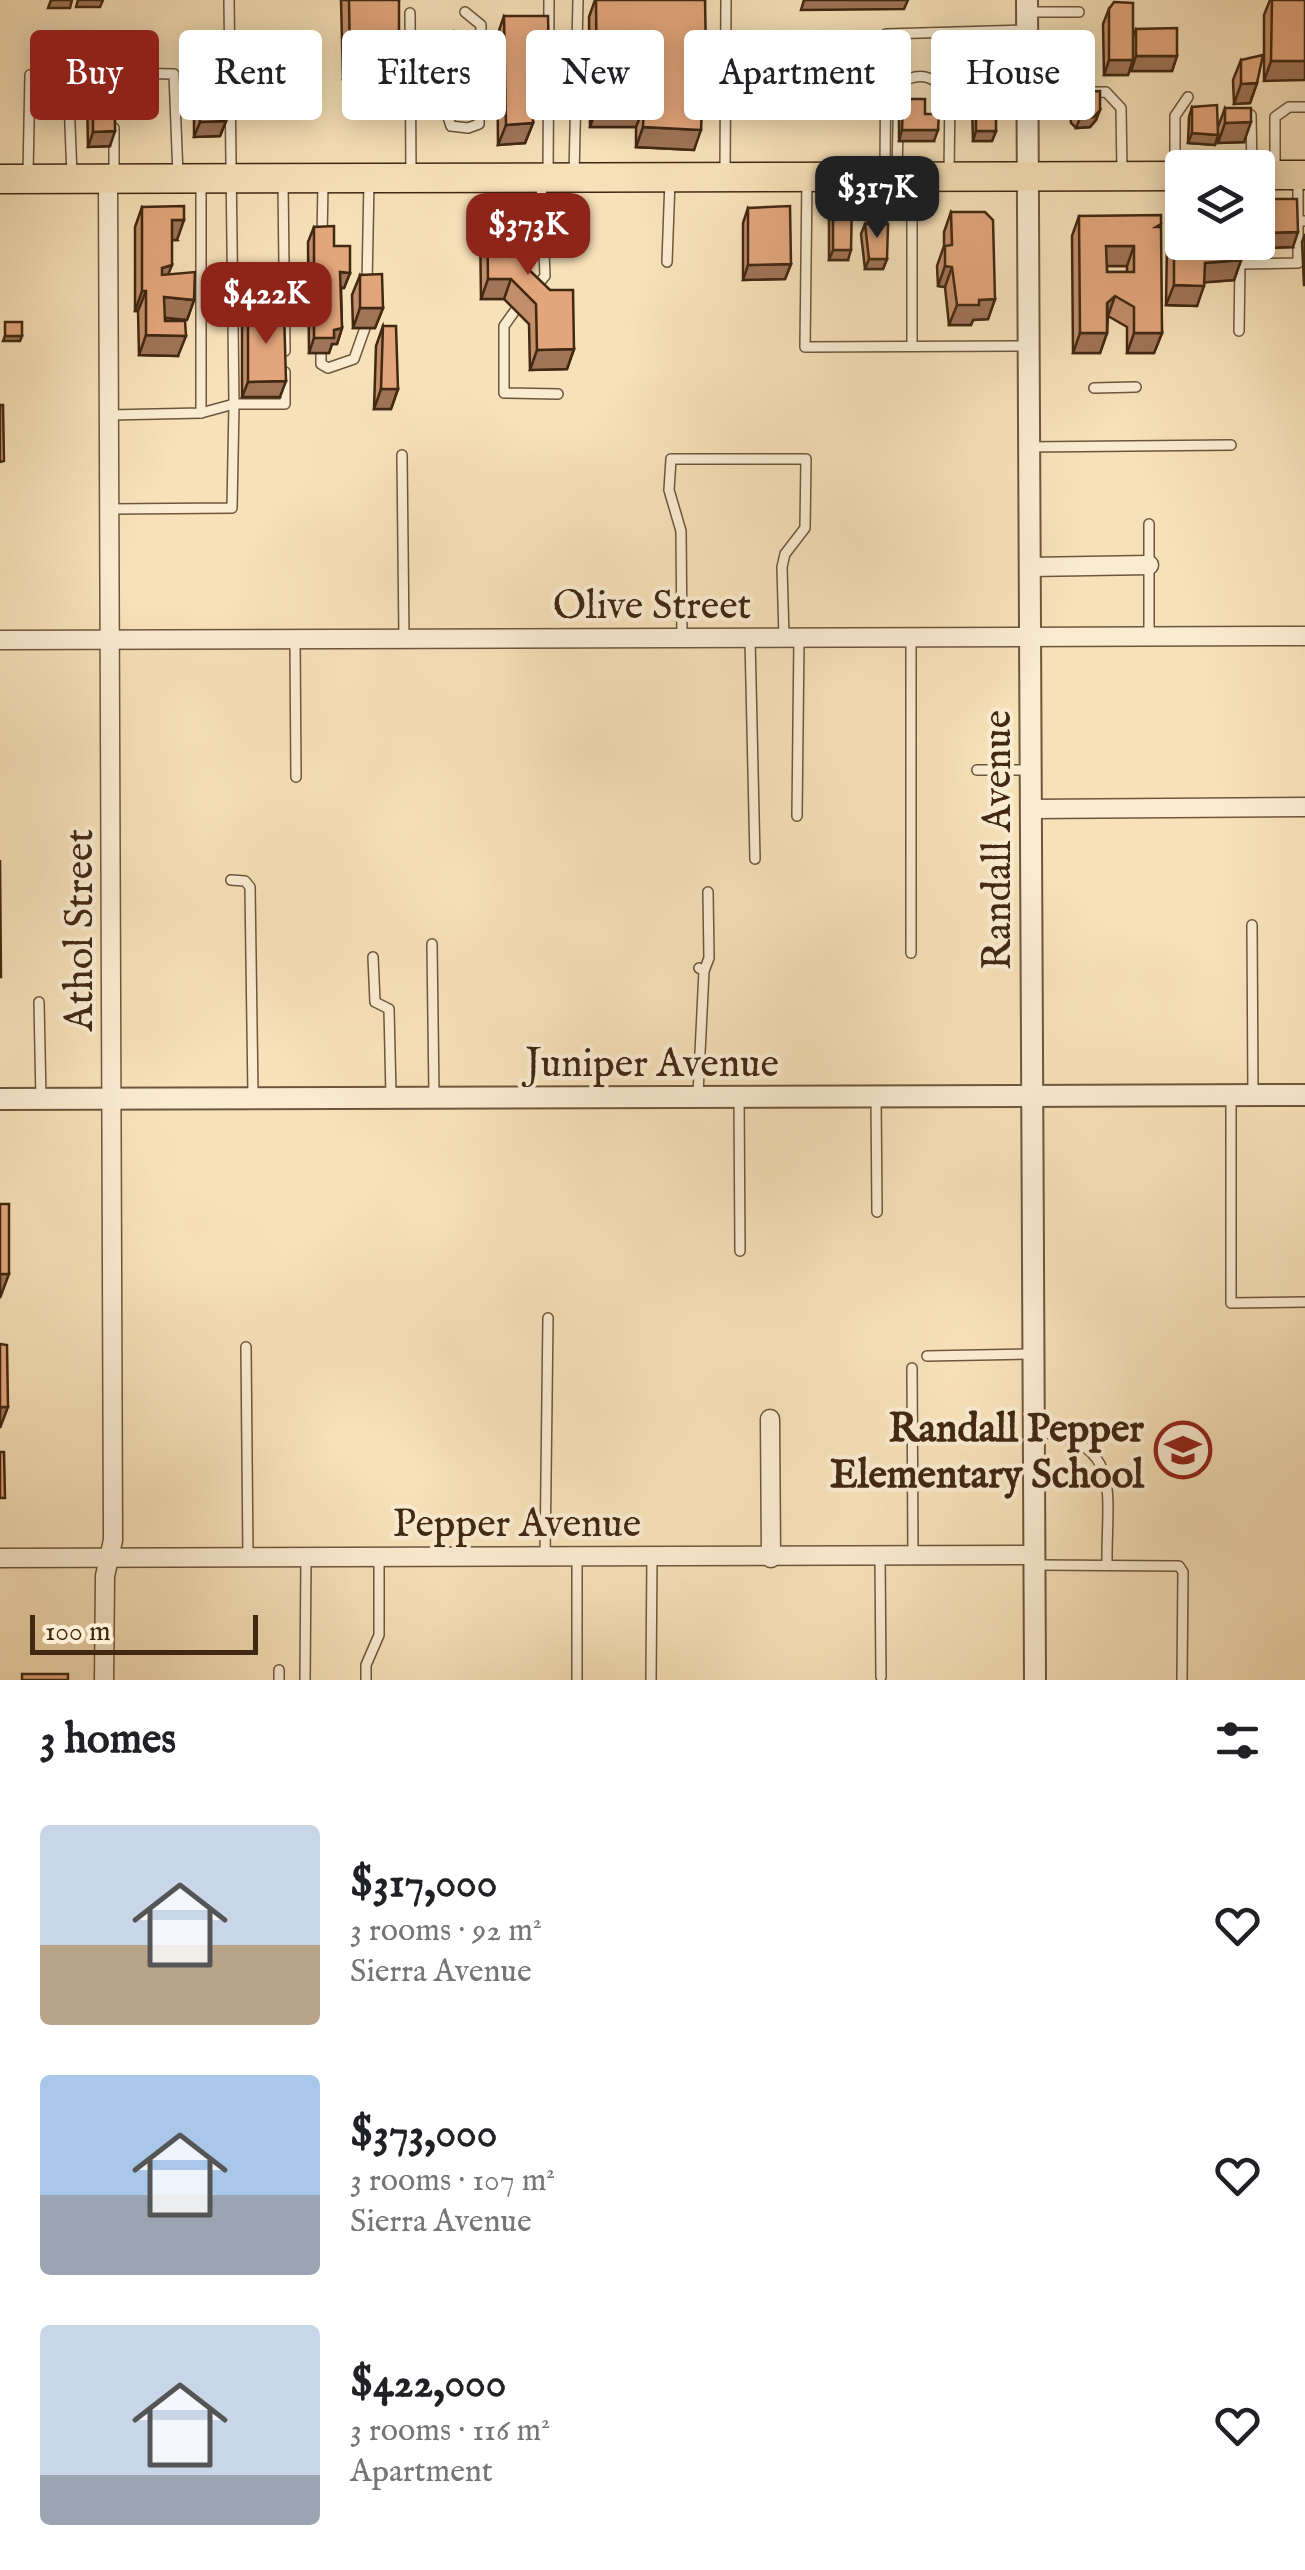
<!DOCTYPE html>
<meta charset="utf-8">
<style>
body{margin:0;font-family:"IM FELL English",serif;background:#f2f2f2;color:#202124;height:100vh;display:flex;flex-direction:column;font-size:38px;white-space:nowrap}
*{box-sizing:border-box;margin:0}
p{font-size:32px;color:#757577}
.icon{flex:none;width:55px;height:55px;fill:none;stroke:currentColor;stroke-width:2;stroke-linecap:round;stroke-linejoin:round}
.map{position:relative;height:1680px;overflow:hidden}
.sheet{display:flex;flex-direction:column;background:#fff;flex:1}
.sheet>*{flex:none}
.guide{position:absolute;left:30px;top:30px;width:1245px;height:90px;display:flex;gap:20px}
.controls{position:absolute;left:1165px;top:150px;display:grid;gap:20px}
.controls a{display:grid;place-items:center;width:110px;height:110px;border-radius:10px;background:#fff;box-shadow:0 5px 25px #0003;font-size:50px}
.scale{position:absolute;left:30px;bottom:25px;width:228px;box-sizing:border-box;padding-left:10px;border:5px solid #412812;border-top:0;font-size:28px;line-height:35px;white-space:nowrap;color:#412812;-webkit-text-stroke:8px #faecd1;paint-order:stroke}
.price{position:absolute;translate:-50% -85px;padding:0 22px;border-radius:20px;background:#8f2418;color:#fff;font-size:32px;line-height:65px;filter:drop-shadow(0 2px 5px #0008)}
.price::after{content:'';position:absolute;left:50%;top:60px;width:30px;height:22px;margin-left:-15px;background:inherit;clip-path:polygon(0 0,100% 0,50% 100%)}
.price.selected{background:#222;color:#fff}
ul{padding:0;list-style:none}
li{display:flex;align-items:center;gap:30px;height:250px;padding:0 40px}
li span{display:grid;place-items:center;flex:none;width:280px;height:200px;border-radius:10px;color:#555}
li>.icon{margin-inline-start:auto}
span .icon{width:120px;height:120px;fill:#fffc;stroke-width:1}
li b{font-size:42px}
h2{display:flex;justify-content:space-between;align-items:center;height:120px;padding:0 40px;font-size:42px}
.pill{padding:0 35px;border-radius:10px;background:#fff;box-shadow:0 5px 25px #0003;font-size:35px;line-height:90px}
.pill.selected{background:#8f2418;color:#fff}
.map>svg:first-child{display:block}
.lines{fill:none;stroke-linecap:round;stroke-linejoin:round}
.service-casing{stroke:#6e563c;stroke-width:12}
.minor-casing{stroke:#6e563c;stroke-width:21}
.tertiary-casing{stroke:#6e563c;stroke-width:24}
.primary-casing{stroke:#412812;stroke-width:31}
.service{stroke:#faecd1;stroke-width:9}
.minor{stroke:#faecd1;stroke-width:18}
.tertiary{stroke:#faecd1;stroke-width:20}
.primary{stroke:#f7e1b8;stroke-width:28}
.wall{fill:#c38f6b;stroke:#412812;stroke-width:2.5;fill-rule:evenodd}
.shaded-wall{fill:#9f7457;stroke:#412812;stroke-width:2.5}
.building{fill:#e3a67c;stroke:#412812;stroke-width:2.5;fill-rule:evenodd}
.labels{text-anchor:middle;stroke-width:8;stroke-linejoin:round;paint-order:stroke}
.street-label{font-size:40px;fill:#412812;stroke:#faecd1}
.poi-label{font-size:40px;font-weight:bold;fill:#412812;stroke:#faecd1;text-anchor:end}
</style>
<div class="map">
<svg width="1305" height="1680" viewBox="0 0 1305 1680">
<rect width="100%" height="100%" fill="#f7e1b8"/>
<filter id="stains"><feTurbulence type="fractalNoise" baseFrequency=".002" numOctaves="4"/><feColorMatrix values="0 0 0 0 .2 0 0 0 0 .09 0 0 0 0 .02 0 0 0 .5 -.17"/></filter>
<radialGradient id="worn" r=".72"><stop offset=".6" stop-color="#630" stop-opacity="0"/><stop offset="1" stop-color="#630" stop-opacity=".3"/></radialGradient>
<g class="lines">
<g class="service-casing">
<g id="service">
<path d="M229,0L234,404H285V372"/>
<path d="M1027,12H1079"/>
<path d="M410,13L411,175"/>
<path d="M948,33L950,93"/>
<path d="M1028,67L1079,68"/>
<path d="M114,97L117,84L127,73L174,74L178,176"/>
<path d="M410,97L442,99L451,126L468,128L479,124L481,25L465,12"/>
<path d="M1251,115L1252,168"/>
<path d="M114,128V172"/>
<path d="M1175,171V116L1188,97"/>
<path d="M725,172L726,0"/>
<path d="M897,172L899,84C920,70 934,77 950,93"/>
<path d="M28,173L30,75L68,74L72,176"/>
<path d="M1275,173V117L1289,107H1305"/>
<path d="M885,174L886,34L1025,30"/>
<path d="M949,174L950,93L1106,92L1121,108L1122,172"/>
<path d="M548,175L549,0"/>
<path d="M574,175L578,0"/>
<path d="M807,180L805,347L1027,346"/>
<path d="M201,181V413"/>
<path d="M283,182L285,351"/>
<path d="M1298,221V178"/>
<path d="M322,238L323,184"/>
<path d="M1240,242V264L1298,263V221H1305"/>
<path d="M667,262L670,180"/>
<path d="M367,285L369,181"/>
<path d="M536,287L545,276L541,181"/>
<path d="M514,312L504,326V393L558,394"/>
<path d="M1239,331L1240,264"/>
<path d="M912,346V179"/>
<path d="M321,353V364L328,368L354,359L365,328"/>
<path d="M1094,388L1136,387"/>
<path d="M110,415L201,413L234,404L232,508L111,509"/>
<path d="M1029,447L1231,445"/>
<path d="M402,455L404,639"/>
<path d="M1149,524V637"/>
<path d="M911,638V953"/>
<path d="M682,639L681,531L669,490L671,459H806L805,528L785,554L782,567L784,637"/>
<path d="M750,639L755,859"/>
<path d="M295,640L296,777"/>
<path d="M977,770H1029"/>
<path d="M797,816L799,639"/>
<path d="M231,880L245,881L250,887L253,1095"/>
<path d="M1252,925L1253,1093"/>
<path d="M432,944L434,1095"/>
<path d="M373,957L375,1002L389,1009L391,1095"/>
<path d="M704,971L709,958L708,892"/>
<path d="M39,1002L41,1099"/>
<path d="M698,1094L704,971L699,968"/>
<path d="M1231,1096V1303L1305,1302"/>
<path d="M739,1097L740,1251"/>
<path d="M876,1097L877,1212"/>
<path d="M246,1347L248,1558"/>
<path d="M927,1356L1033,1354"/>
<path d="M912,1368L913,1555"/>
<path d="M1034,1431C1125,1442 1106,1492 1107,1565"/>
<path d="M880,1556L881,1677"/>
<path d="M545,1557L548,1318"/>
<path d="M1037,1565L1179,1566L1183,1572L1182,1680"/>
<path d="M279,1670V1680"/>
<path d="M305,1680L306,1558"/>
<path d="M366,1680V1665L379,1635V1557"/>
<path d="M577,1680V1556"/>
<path d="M651,1680L652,1556"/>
</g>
</g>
<g class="minor-casing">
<g id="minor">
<path d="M1030,567L1149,565"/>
<path d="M0,640L1305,636"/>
<path d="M1031,809L1305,807"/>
<path d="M770,1419L771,1558"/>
<path d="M0,1558L1034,1555"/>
<path d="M104,1680L105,1576L113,1540L108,179"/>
</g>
</g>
<g class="tertiary-casing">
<g id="tertiary">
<path d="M1027,0L1035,1680"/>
<path d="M0,1099L1305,1095"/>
</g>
</g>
<g class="primary-casing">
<g id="primary">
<path d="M1258,175H1305"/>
<path d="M0,179L1182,176"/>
</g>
</g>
<use href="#service" class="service"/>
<use href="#minor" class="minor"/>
<use href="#tertiary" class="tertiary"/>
<use href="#primary" class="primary"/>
</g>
<g class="wall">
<path d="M341,0H399L392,79H343Z"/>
<path d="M595,0H705L701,121L694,150L636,147V127H590L589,17Z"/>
<path d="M1270,0H1305L1264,81V15Z"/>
<path d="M1109,9L1133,37L1136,29L1177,56L1172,71H1131V66L1128,75H1104L1103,24Z"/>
<path d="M504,16L549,58L542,78L532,79L533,123L525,143L498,145L497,36Z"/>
<path d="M454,32L478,78L473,93L449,94L448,47Z"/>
<path d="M1241,60L1257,83L1250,103L1234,104L1233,80Z"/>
<path d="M94,62L111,83L110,146L88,147L87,98L91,89L90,72Z"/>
<path d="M199,65L226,121L220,136L194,137V80Z"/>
<path d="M1072,92L1096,120L1090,127L1076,128L1071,123L1069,102Z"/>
<path d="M976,94L996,131L992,141H973L972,105Z"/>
<path d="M903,99L925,114L934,141H899V109Z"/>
<path d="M1192,107L1218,127L1225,108L1244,142L1218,143V136L1215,145L1188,143L1189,117Z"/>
<path d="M1263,199L1293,247L1258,248V214Z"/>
<path d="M833,201L848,260H829V211Z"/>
<path d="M487,206L525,266L574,349L567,369L530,370L529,324L504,299H481L480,226Z"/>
<path d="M142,207L177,240H172L168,275L194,300L187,320L165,318L178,356L139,355L138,311H135V227Z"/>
<path d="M748,208L791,264L785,279L743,280V223Z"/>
<path d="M951,212L995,299L988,319L973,320L971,325H949L945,287L938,286L937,266L944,246V232Z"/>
<path d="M1079,216L1161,224L1160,227L1162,333L1154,353H1127V327L1108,316L1107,333L1100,353H1073L1072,236ZM1107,266H1127V272H1107Z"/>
<path d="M865,224L887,259L883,269H865L861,234Z"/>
<path d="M1174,224L1241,260L1234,280L1204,282L1197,306L1166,305L1167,244Z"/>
<path d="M314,227L334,246L350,273L344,288H341L342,328L337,344H332L329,353H309L308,242Z"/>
<path d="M1305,234V285H1304L1302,242Z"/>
<path d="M360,275L383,308L375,328H353L352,295Z"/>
<path d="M248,311L280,397H242V326Z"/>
<path d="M383,326L398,389L391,409H374L376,346Z"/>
</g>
<g class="shaded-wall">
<path d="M51,0H72L70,8H48Z"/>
<path d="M78,0H103L100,7H76Z"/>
<path d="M804,0H908L904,9L801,10Z"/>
<path d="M1136,56H1177L1172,71H1131Z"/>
<path d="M549,58L542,78L525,79L532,59Z"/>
<path d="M350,59H399L392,79H343Z"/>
<path d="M1109,60H1133L1128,75H1104Z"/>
<path d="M1271,61H1305V80L1264,81Z"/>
<path d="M94,78H112L109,88L93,83L90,89Z"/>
<path d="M478,78L473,93L449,94L454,79Z"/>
<path d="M1257,83L1250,103L1234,104L1241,84Z"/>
<path d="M597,107H644L636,127H590Z"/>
<path d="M1100,110L1096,120L1090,127L1076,128L1080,118Z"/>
<path d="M226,121L220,136L194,137L200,122Z"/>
<path d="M1251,122L1244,142L1218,143L1225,123Z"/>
<path d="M533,123L525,143L498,145L506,125Z"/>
<path d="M643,127L701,130L694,150L636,147Z"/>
<path d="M902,130H938L934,141H899Z"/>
<path d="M115,131L110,146L88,147L93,132Z"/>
<path d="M976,131H996L992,141H973Z"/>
<path d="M1192,133L1218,135L1215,145L1188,143Z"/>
<path d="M172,220H184L177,240H164Z"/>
<path d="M1298,232L1293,247L1258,248L1263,233Z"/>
<path d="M1106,246H1134L1127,266H1099Z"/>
<path d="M833,250H851L848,260H829Z"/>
<path d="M869,259H887L883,269H865Z"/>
<path d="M1241,260L1234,280L1197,283L1205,263Z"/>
<path d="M791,264L785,279L743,280L748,265Z"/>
<path d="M172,265L164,285L154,288L162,268Z"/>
<path d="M945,266L952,267L945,287L938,286Z"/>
<path d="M340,272L350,273L344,288H334Z"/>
<path d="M488,279H511L504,299H481Z"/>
<path d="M1174,285L1204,286L1197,306L1166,305Z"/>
<path d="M142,291H146L138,311H135Z"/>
<path d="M1115,296L1108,316L1107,303Z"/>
<path d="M164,297L194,300L187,320L157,317Z"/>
<path d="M995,299L988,319L973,320L971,325H949L957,305L979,300Z"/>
<path d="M360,308H383L375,328H353Z"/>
<path d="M342,328L337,344H332L329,353H309L314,338L334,330Z"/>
<path d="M1080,333H1107L1100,353H1073Z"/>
<path d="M1134,333H1162L1154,353H1127Z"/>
<path d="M146,335L186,336L178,356L139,355Z"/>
<path d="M5,336H22L20,341H3Z"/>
<path d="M574,349L567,369L530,370L537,350Z"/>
<path d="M286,381L280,397H242L248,382Z"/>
<path d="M381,389H398L391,409H374Z"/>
<path d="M0,1274H9L0,1298Z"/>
<path d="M0,1407H8L0,1428Z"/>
</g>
<g class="building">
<path d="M349,0H399V59H350Z"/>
<path d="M596,0H705L707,107H702L701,130L643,127L644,107H597Z"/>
<path d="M1272,0H1305V61H1271Z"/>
<path d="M1114,2L1133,3V60H1109V9Z"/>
<path d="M504,16H548L549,58L532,59L533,123L506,125Z"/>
<path d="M1177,28V56H1136V29Z"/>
<path d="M454,32H478V78L454,79Z"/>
<path d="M1263,55L1257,83L1241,84V60Z"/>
<rect x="94" y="62" width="18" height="16"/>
<path d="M199,65H227L226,121L200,122Z"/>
<path d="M93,83H115V131L93,132Z"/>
<path d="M1100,91V110L1094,117L1080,118L1074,113L1072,92Z"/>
<path d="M976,94L996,95V131H976Z"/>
<path d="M903,99H925V114H939L938,130H902Z"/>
<path d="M1217,105L1218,135L1192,133V107Z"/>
<path d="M1225,108H1251V122L1225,123Z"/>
<path d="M1263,199H1297L1298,232L1263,233Z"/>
<path d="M833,201L852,202L851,250H833Z"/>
<path d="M184,206V220H172V265L162,268V275L195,272L194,300L164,297L165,321H185L186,336L146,335V291H142V207Z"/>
<path d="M487,206L525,207V266L550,290H573L574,349L537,350L536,304L511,279H488Z"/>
<path d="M790,206L791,264L748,265V208Z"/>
<path d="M951,212H985L993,220L995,299L979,300V305H957L952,267L945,266V246L952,245Z"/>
<path d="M1161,215V224L1156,227H1161L1162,333H1134V307L1115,296L1107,303V333H1080L1079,216ZM1106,246H1134V272H1107Z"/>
<path d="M865,224H888L887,259H869Z"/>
<path d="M1174,224H1182V242H1241V260L1205,263L1204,286L1174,285Z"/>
<path d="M334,226V246H350V273L340,272L342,328L334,330V338H314V227Z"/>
<path d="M382,274L383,308H360V275Z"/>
<path d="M248,311H284L286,381L248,382Z"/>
<rect x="5" y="322" width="17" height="14"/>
<path d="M383,326H396L398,389H381Z"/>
<path d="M0,405H3L4,461L0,462Z"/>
<path d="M0,860L1,977H0Z"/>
<rect x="0" y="1204" width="9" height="70"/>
<path d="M0,1344L7,1345L8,1407H0Z"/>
<path d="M0,1452H4L5,1498H0Z"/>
<rect x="22" y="1674" width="46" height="6"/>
</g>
<defs>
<g id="school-ring" transform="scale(2.875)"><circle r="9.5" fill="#faecd1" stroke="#8f2418" stroke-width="1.5"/><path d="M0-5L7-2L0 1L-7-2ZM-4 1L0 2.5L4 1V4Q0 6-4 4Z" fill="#8f2418"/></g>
</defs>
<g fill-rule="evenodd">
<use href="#school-ring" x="1183" y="1450"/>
</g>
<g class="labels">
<g class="street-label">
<text x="652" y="618">Olive Street</text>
<text transform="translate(996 840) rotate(-90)" y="14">Randall Avenue</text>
<text transform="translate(78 930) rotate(-90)" y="14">Athol Street</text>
<text x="652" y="1076">Juniper Avenue</text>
<text x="517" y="1536">Pepper Avenue</text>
</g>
<g class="poi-label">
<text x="1144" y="1441">Randall Pepper<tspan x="1144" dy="46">Elementary School</tspan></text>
</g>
</g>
<rect width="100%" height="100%" filter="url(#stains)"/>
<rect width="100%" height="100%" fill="url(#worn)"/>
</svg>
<div class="controls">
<a><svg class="icon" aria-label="layers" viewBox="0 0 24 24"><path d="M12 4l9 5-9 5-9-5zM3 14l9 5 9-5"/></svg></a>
</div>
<div class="scale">100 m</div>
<b class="price selected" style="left:877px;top:241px">$317K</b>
<b class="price" style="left:528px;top:278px">$373K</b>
<b class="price" style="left:266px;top:347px">$422K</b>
<div class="guide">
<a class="pill selected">Buy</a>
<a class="pill">Rent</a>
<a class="pill">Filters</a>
<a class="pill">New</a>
<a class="pill">Apartment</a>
<a class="pill">House</a>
</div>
</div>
<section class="sheet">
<h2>3 homes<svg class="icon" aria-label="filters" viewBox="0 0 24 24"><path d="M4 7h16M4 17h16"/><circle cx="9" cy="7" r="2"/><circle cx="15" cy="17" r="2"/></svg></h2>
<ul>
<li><span style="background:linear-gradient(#c9d6e8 60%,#b9a48a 0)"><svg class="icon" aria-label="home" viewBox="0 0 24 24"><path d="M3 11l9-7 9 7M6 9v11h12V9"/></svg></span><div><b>$317,000</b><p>3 rooms · 92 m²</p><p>Sierra Avenue</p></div><svg class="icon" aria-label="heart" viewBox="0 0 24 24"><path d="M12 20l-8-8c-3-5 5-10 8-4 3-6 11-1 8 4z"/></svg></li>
<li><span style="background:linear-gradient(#a9c7e8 60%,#9aa5b1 0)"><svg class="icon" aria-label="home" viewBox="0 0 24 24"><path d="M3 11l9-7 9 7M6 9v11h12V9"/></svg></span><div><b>$373,000</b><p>3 rooms · 107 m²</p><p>Sierra Avenue</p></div><svg class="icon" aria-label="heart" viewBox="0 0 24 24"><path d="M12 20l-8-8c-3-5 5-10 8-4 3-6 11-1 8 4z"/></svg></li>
<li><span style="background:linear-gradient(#c9d6e8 75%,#9aa5b1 0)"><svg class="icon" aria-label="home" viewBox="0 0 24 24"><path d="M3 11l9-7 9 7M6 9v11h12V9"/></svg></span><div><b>$422,000</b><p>3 rooms · 116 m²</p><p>Apartment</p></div><svg class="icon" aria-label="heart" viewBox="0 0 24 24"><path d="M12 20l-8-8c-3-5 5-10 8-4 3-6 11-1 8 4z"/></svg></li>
</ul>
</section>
